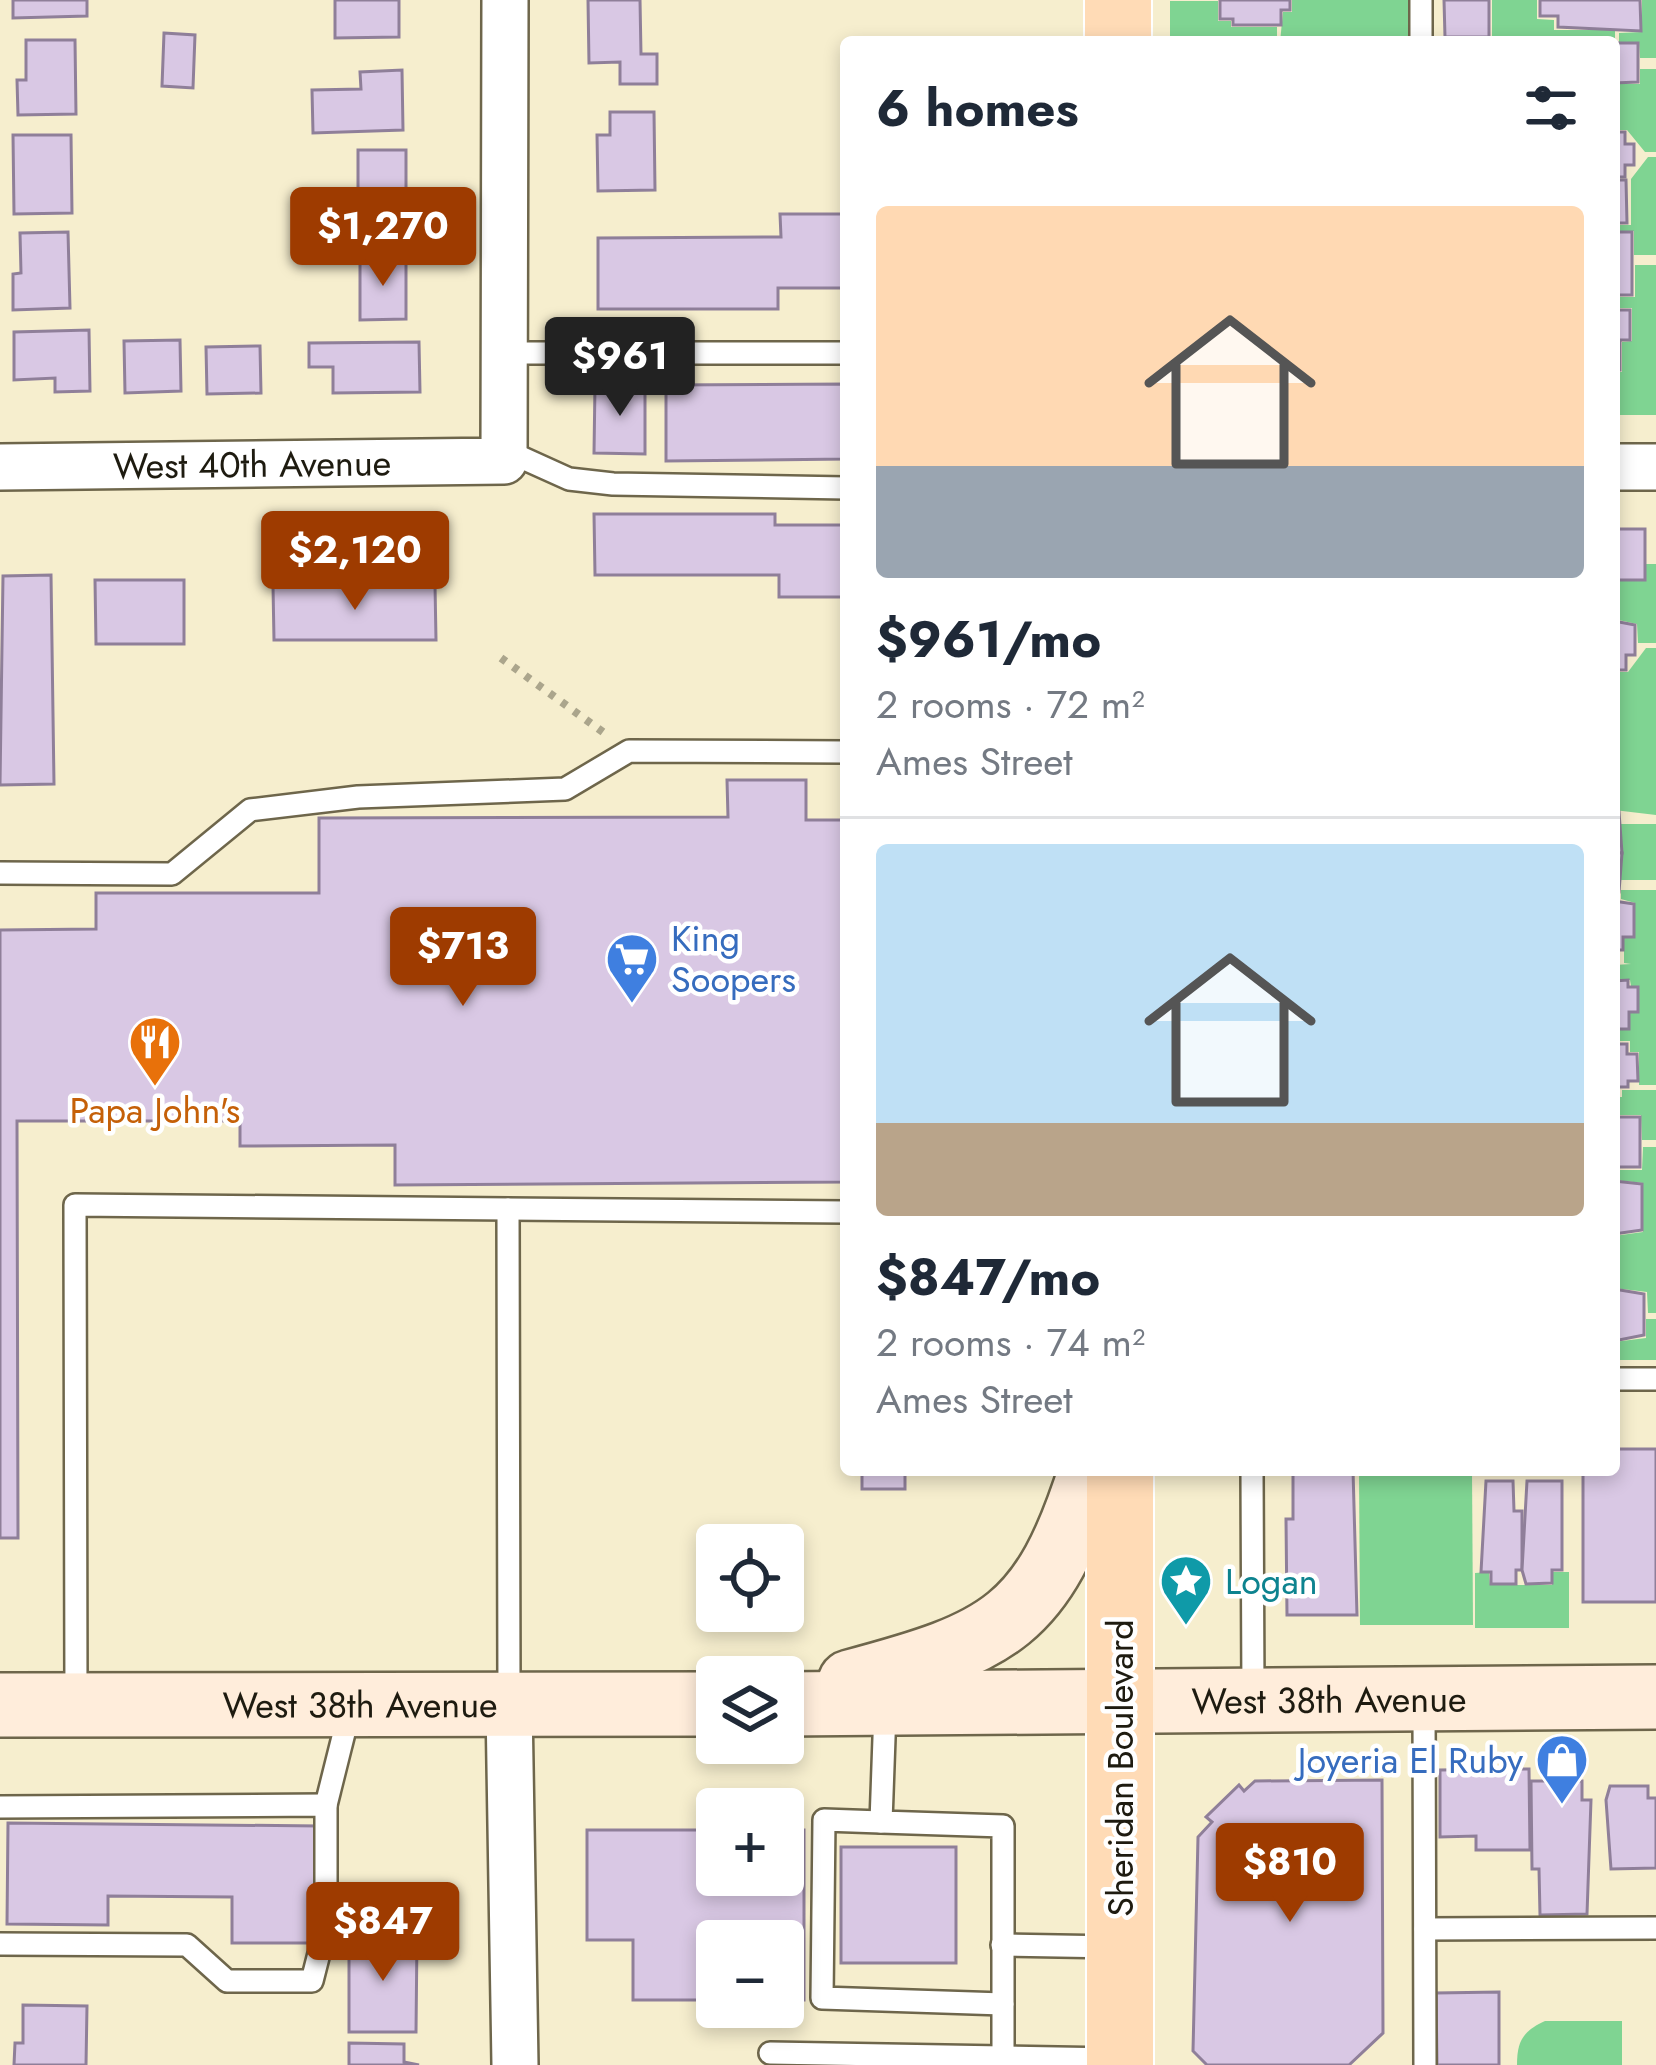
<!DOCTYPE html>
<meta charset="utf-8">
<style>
body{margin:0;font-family:Jost,sans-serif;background:#f2f2f3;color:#1f2937;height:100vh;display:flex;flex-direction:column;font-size:45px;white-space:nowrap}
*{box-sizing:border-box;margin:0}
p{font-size:39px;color:#747a83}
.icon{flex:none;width:66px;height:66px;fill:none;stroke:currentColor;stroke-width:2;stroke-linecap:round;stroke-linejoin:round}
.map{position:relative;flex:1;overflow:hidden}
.sheet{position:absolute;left:840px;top:36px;width:780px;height:1440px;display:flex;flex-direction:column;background:#fff;border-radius:12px;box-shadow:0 6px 18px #0003}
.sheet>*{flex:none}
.tools{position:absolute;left:696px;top:1524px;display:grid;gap:24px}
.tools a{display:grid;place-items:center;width:108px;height:108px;border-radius:12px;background:#fff;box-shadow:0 6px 18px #0003;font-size:60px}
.price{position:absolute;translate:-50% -102px;padding:0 27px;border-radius:12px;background:#9e3b00;color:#fff;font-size:39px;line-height:78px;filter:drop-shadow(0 3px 6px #0008)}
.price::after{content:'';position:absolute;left:50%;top:72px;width:36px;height:27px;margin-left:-18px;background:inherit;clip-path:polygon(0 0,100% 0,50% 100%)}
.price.on{background:#222;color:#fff}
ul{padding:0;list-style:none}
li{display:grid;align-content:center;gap:24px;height:636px;padding:0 36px}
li+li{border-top:3px solid #e0e1e3}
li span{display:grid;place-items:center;height:372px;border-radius:12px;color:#555}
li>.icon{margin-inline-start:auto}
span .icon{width:216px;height:216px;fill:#fffc;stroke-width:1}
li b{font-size:51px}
h2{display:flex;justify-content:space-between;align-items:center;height:144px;padding:0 36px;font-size:51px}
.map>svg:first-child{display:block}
.green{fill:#7fd492}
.building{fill:#d9c8e4;stroke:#8f7f99;stroke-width:3}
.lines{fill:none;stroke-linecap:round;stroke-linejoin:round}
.lane-casing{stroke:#6e664b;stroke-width:26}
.street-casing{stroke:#6e664b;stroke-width:50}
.secondary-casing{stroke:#6e664b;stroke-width:68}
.primary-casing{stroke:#fff;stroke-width:70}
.path{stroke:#aba58c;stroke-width:8;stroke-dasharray:6 9;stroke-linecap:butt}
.lane{stroke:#fff;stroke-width:21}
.street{stroke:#fff;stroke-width:45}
.secondary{stroke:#ffeddb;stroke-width:63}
.primary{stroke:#ffdbb6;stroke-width:66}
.labels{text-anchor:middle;stroke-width:9;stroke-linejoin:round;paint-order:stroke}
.street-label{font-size:36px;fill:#1e1b10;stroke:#fff}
.shop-label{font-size:36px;fill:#366cbe;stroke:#fff;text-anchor:start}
.food-label{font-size:36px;fill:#c56008;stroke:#fff}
.culture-label{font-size:36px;fill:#0d838f;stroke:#fff;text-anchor:start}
</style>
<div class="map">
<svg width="1656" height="2065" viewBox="0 0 1656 2065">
<rect width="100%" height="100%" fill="#f6eece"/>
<g class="green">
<path d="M1292,0H1408V40L1280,42L1283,12H1292Z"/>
<path d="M1492,0H1537V19L1554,20V30H1615V40L1492,42Z"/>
<path d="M1642,0H1656V58H1640L1639,42H1619V33L1642,32Z"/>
<path d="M1170,1H1218V21H1231V27H1277V42H1170Z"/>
<path d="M1640,69H1656V152H1645L1627,130H1614V84H1640Z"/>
<path d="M1648,157H1656V255H1634V231H1614V225H1631V179Z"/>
<path d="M1635,265H1656V415H1614V372H1622V342L1632,341V308H1614V297H1635Z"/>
<path d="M1646,564H1656V643H1638L1637,624L1614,619V581H1646Z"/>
<path d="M1646,648H1656V815L1614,810V672H1628Z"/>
<path d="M1621,824H1656V880H1620Z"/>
<path d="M1621,890H1656V1085H1639V1052H1630V1041H1614V1030L1629,1029L1630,1013L1639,1012V986H1631L1630,980H1614V965L1631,964L1624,963V938L1635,937V903L1621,899Z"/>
<path d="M1622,1090H1656V1140H1642L1641,1115H1614V1097H1622Z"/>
<path d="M1643,1147H1656V1313H1648L1647,1292L1614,1288V1236L1643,1232V1183L1614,1180V1170H1642Z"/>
<path d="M1646,1319H1656V1360H1614V1342L1646,1338Z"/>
<path d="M1359,1470H1472L1473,1625H1360Z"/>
<path d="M1489,1572L1490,1585H1552L1553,1572H1569V1628H1475V1573Z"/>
<path d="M1545,2021H1622V2065H1517C1517,2041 1523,2031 1545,2021Z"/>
</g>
<g class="building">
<path d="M13,0H87V16L13,18Z"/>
<path d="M335,0H399V37L335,38Z"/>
<path d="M588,0H640L641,54H657V84H620V62L589,63Z"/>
<path d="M1220,0H1290V10H1281V25H1233V19H1220Z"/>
<path d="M1444,0H1489V37H1445Z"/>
<path d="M1540,0H1640L1641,31L1558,27V16H1540Z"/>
<path d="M164,33L195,35L193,88L162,86Z"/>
<path d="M26,40H75L76,114L18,115L17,80H26Z"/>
<path d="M1614,43H1638V82L1614,83Z"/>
<path d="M402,70L403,130L313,133L312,90L361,89L360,72Z"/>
<path d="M610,112H654L655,190L598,191L597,135H610Z"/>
<path d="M1614,132H1625V144H1634V165H1625V177H1614Z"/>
<path d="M13,135H71L72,213L14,214Z"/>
<rect x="358" y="150" width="48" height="75"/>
<path d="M1614,180H1626L1627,223H1614Z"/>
<path d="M780,214H846V288H778V309H598V238L781,237Z"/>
<path d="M68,232L70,308L13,310V274L21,273L20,233Z"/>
<rect x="1614" y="232" width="18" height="63"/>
<path d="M406,258V319L360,320V259Z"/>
<path d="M1614,310H1630V340H1620V370H1614Z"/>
<path d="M89,330L90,391L55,392V378L14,380V332Z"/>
<path d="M180,340L181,391L125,393L124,341Z"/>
<path d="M419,342L420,392L333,393V367H309V343Z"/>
<path d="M260,346L261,393L207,394L206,347Z"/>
<path d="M846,384V459L666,461V385Z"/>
<path d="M595,385H645V454L594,453Z"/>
<path d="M594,514H775V525H846V597H779V575H595Z"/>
<rect x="1614" y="529" width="31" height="51"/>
<path d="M51,575L54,784L0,785L3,576Z"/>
<path d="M95,580H184V644H96Z"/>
<path d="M435,585L436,640H274L273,586Z"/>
<path d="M1614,621L1635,625V655H1626V670H1614Z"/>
<path d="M727,780H806V820H846V1182L395,1185V1145L240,1146V1121H17L18,1538H0V930L96,929V893H319V818L728,817Z"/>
<path d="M1614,812H1619L1622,853H1614Z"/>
<path d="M1614,853H1622L1619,892H1614Z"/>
<path d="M1614,901L1634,904V937H1623V950H1614Z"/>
<path d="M1628,980V987H1638V1012H1629V1029H1614V981Z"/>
<path d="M1614,1044H1627V1054H1637L1638,1081H1628V1087H1614Z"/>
<rect x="1614" y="1117" width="26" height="50"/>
<path d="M1614,1181L1642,1184V1230L1614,1234Z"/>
<path d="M1614,1289L1644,1294V1335L1614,1341Z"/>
<path d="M1614,1449H1656V1602H1583V1470H1614Z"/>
<rect x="862" y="1470" width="43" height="19"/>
<path d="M1293,1470H1353L1357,1615H1287L1286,1519H1293Z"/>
<path d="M1486,1481H1513L1514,1511H1522V1570H1516V1584H1491V1572H1481Z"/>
<path d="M1527,1481H1562V1570H1552V1583L1526,1584L1522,1570Z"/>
<path d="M1529,1769L1530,1850H1476V1836L1440,1837V1770Z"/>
<path d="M1382,1780L1383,2033L1349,2065H1207L1193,2051L1198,1837L1212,1822L1206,1817L1239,1785L1244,1791L1255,1781Z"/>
<path d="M1531,1781H1582V1800H1591L1587,1914L1540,1915L1539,1869H1532Z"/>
<path d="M1610,1786H1648V1798H1656V1868L1611,1869L1606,1800Z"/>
<path d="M8,1823L319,1826L318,1943H232V1897L108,1896V1925L7,1924Z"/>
<path d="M587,1830H717V1875H783V1830H804V2000H783V1941H717V2000H633V1940H587Z"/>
<rect x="841" y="1847" width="115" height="116"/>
<path d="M349,1935L417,1936L416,2032H349Z"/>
<path d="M1499,1992V2065H1437L1436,1993Z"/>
<path d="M23,2005L87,2006L86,2065H14L15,2043H23Z"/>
<path d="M349,2043L404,2044V2062L419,2065H349Z"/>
</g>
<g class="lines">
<g class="lane-casing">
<g id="lane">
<path d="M1421,42V0"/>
<path d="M504,353H846"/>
<path d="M505,450L569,479L613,484L846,488"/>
<path d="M0,873L172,874L250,810L358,797L565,789L629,751L846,752"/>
<path d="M508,1209L509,1700"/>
<path d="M1614,1379H1656"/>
<path d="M1252,1470L1253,1694"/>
<path d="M76,1699L75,1205L846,1212"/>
<path d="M1424,1706L1425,2065"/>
<path d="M885,1710L881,1822L1003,1826V2057"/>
<path d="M326,1805L349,1713"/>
<path d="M0,1807L326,1805V1926L312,1981H227L187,1945L0,1944"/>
<path d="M881,1822L824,1820L822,1998L1003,2004"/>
<path d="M1425,1929L1656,1928"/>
<path d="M1002,1945L1116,1947"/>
<path d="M770,2053L1114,2059"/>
</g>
</g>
<g class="street-casing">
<g id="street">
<path id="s1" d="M0,467L504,461L505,0"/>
<path d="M1614,467H1656"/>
<path d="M509,1705L515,2065"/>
</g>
</g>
<g class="secondary-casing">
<g id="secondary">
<path d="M850,1682C1000,1642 1043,1622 1091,1470"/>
<path id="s2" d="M783,1704L1656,1697"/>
<path id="s3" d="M0,1705L717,1704"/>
</g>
</g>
<g class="primary-casing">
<g id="primary">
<path d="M1118,0V42"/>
<path d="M1120,1470V2065"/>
</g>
</g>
<path class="path" d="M501,658L607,735"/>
<use href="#lane" class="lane"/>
<use href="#street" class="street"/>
<use href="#secondary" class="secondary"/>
<use href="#primary" class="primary"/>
</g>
<defs>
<g id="supermarket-pin" transform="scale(2.7)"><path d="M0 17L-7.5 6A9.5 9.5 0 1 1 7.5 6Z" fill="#3f7fe0" stroke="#fff"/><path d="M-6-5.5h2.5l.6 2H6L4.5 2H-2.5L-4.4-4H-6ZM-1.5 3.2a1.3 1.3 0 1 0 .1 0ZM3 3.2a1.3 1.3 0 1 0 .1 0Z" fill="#fff"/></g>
<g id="restaurant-pin" transform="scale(2.7)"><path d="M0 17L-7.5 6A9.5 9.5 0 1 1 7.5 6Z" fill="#e8710a" stroke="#fff"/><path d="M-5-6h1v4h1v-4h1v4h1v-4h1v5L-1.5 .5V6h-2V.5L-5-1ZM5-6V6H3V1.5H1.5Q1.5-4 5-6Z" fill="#fff"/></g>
<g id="sight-pin" transform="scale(2.7)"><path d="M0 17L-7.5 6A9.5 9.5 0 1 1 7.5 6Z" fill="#0f9aa8" stroke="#fff"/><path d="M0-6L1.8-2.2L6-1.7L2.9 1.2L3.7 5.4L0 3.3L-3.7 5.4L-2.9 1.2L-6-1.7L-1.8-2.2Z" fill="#fff"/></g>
<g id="shop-pin" transform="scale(2.7)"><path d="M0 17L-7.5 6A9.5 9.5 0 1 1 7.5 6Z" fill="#3f7fe0" stroke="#fff"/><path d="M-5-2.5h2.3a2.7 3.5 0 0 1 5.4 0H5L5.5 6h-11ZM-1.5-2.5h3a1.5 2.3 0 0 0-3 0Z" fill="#fff"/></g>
</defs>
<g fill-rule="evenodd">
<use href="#supermarket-pin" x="632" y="959"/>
<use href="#restaurant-pin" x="155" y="1042"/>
<use href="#sight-pin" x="1186" y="1581"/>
<use href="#shop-pin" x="1562" y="1760"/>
</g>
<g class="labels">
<g class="street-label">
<text dy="13" stroke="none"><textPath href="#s1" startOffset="252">West 40th Avenue</textPath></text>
<text dy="13" stroke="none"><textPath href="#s2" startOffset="546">West 38th Avenue</textPath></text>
<text dy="13" stroke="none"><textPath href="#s3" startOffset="360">West 38th Avenue</textPath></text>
<text transform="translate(1120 1768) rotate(-90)" y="13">Sheridan Boulevard</text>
</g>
<g class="shop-label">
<text x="671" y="951">King<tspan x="671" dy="41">Soopers</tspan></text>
<text x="1523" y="1773" text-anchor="end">Joyeria El Ruby</text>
</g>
<g class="food-label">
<text x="155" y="1123">Papa John's</text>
</g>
<g class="culture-label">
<text x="1225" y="1594">Logan</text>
</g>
</g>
</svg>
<div class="tools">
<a><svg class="icon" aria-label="locate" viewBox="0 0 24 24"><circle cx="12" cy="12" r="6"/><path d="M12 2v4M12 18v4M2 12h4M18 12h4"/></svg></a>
<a><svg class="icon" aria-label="layers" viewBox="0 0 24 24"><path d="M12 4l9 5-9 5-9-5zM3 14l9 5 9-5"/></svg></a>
<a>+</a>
<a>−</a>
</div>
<b class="price" style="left:383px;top:289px">$1,270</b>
<b class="price on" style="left:620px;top:419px">$961</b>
<b class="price" style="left:355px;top:613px">$2,120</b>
<b class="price" style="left:463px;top:1009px">$713</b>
<b class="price" style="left:1290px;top:1925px">$810</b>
<b class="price" style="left:383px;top:1984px">$847</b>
<section class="sheet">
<h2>6 homes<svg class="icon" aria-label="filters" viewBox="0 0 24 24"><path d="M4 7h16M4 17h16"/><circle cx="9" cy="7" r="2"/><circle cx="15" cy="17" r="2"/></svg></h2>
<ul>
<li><span style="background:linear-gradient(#ffd9b3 70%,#9aa5b1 0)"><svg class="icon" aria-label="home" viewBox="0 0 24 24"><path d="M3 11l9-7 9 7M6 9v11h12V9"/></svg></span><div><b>$961/mo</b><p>2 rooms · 72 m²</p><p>Ames Street</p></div></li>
<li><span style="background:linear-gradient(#bfe0f5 75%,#b9a48a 0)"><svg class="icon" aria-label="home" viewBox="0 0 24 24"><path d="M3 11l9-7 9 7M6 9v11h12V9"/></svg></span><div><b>$847/mo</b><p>2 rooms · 74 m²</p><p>Ames Street</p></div></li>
</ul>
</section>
</div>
